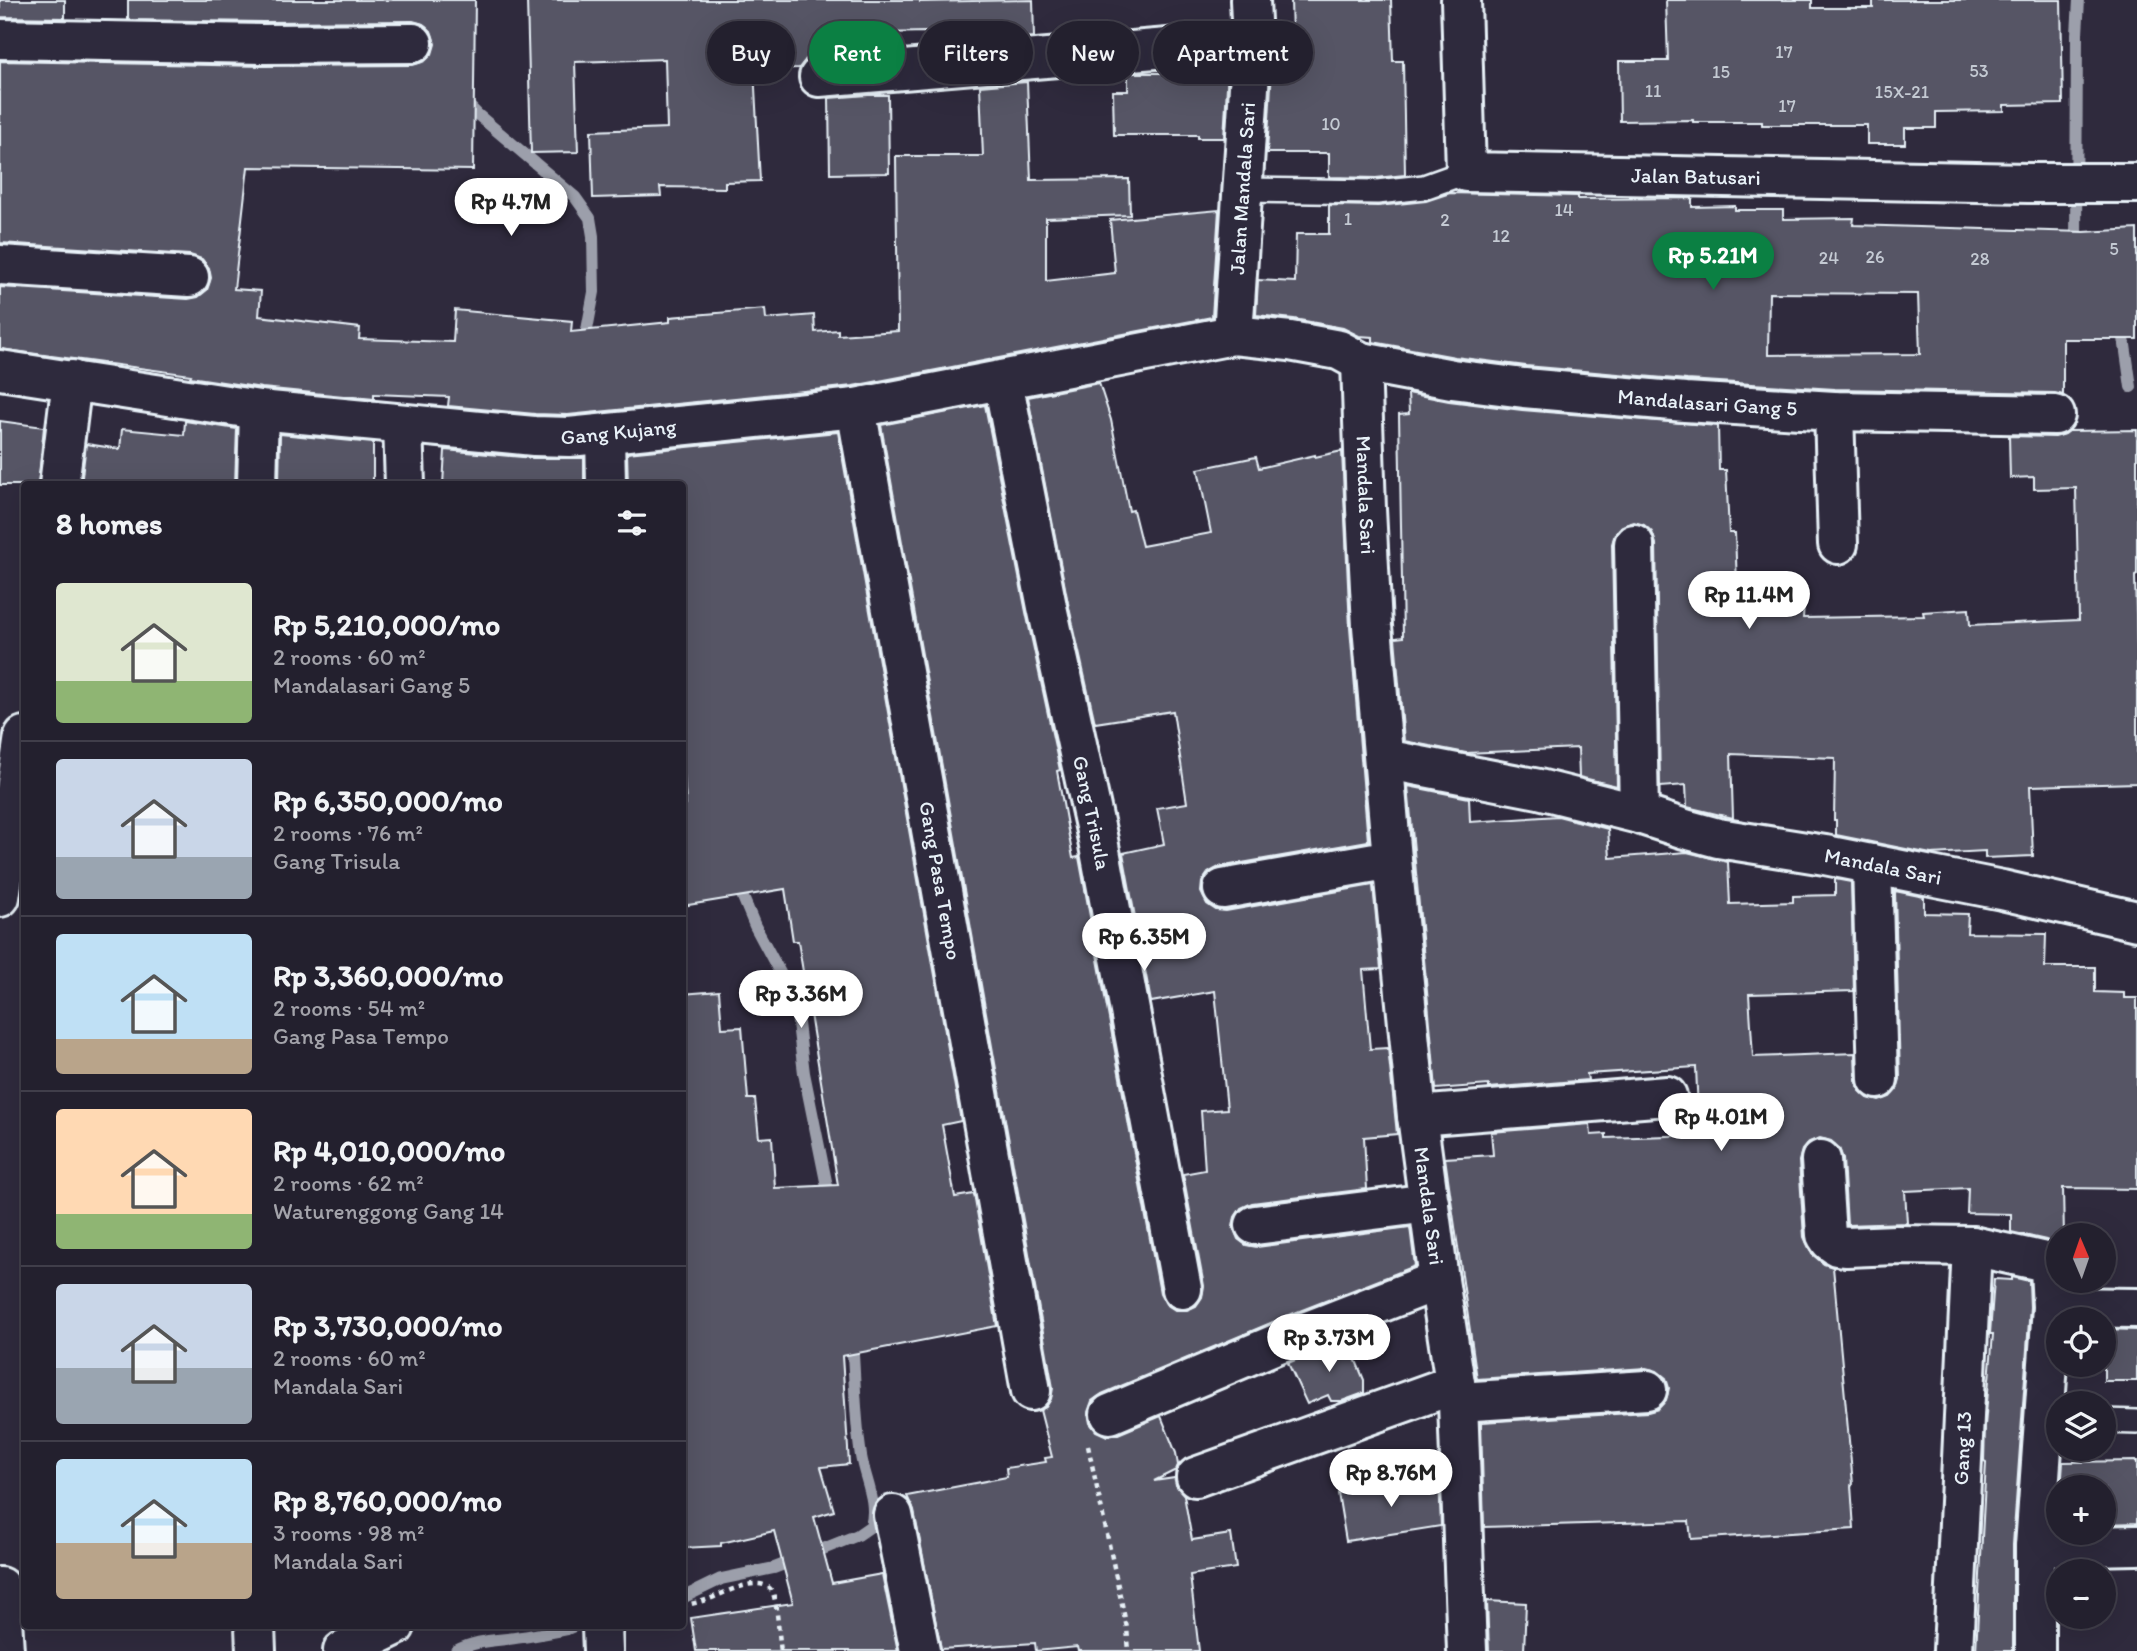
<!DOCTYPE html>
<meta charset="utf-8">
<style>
body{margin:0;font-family:Itim,sans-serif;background:#2b2836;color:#f1f3f6;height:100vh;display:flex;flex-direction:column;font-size:26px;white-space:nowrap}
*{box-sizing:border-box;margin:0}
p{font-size:23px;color:#a3a3aa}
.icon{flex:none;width:38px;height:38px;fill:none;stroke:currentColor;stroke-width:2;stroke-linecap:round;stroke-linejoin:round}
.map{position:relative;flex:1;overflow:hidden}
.panel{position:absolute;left:21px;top:481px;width:665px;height:1148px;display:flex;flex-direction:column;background:#23202e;border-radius:7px;box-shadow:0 7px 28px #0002,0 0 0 2px #403e4a}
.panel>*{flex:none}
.guide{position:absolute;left:707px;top:21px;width:665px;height:63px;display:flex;gap:14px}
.needle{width:46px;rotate:358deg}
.tools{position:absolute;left:2046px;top:1223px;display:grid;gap:14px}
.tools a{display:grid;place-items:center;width:70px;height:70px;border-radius:50%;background:#23202e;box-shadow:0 7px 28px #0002,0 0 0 2px #403e4a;font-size:35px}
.price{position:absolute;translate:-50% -60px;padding:0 16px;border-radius:24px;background:#fff;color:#222;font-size:23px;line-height:46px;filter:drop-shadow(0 2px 4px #0008)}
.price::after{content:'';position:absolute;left:50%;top:42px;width:21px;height:16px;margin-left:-10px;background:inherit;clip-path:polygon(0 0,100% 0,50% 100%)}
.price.active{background:#0b8043;color:#fff}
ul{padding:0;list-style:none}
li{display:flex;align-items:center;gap:21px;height:175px;padding:0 35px}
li+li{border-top:2px solid #403e4a}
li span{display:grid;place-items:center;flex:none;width:196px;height:140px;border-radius:7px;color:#555}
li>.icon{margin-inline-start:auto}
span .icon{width:84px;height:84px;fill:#fffc;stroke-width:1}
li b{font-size:30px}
h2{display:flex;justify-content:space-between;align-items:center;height:84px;padding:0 35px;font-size:30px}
.tag{padding:0 24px;border-radius:32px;background:#23202e;box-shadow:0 7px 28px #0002,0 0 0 2px #403e4a;font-size:24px;line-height:63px}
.tag.active{background:#0b8043;color:#fff}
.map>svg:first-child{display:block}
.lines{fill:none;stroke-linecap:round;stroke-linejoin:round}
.stream{stroke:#9c9fab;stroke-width:12}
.building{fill:#575565;stroke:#e8f1f8;stroke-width:2;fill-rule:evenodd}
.service-casing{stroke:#e8f1f8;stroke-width:28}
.minor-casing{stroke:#e8f1f8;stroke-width:44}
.path{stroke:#e8f1f8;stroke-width:4.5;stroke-dasharray:5 5;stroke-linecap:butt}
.service{stroke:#2f2a3d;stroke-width:23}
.minor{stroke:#2f2a3d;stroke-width:38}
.labels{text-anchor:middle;stroke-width:5;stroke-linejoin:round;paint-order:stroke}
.number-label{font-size:18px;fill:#c4cad3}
.street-label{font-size:21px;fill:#e8f1f8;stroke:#2f2a3d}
</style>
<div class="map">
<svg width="2137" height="1651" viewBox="0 0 2137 1651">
<rect width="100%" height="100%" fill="#2f2a3d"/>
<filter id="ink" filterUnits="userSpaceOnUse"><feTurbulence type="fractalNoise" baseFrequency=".0143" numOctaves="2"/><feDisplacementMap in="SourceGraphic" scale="14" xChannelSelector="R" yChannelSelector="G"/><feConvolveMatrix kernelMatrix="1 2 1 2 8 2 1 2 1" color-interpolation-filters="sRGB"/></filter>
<g filter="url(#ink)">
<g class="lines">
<g class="stream">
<path d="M466,97L469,106L477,114L575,197L590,218L593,236L594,292L584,346"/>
<path d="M2076,248L2077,34L2079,0"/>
<path d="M2122,324L2131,387"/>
<path d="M737,883L755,926L793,997L797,1015L804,1073L830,1201"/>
<path d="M682,1598L721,1579L774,1568L813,1553L858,1535L871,1526C878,1502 865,1480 861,1456C855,1418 855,1378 852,1340"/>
<path d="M456,1651C477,1639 499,1641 522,1637C537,1635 552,1632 567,1629L574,1626"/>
</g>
</g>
<g class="building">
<path d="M0,0H65V18L0,17Z"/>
<path d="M128,0H475L473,170L248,167L234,289L261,291L259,316L360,328L359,339L453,342L455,310L572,321L571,332L670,322V317L765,309L766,319L814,315L815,332L838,330V335L898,331L896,156H983L980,86L1027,82L1031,180L1129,179L1130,215L1046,218V281L1115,273L1110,220L1219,210L1212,317L853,386L568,415L535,414L448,406L449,397L374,394V399L262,388L190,377L191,375L0,349V287L188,299L198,297L207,290L211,278L209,268L202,259L190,255L0,243V61L263,66L413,65L425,61L432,54L435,44L431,31L423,24L413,21L263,22L128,20Z"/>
<path d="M527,0H920V2L1033,0L1034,37L926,46L925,32L842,34L843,53L817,55L806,59L799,68L754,69L760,181L725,182V188L660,187L661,196L593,198L591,131L667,128L665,59L575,62L578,152L531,153Z"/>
<path d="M1291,0H1391L1393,61H1403L1405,175L1376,178L1329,177V153H1267L1272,69H1293Z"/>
<path d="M1666,0H1812V8H1873V0H2061L2063,104L2004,105V111L1936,112V128H1905V144H1867V125H1762V122H1693V120L1620,121L1619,61H1668Z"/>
<path d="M1199,68L1228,69L1224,138H1198V135H1114L1113,91H1128V73H1199Z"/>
<path d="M868,95H888L889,173L830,174L829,98Z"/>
<path d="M1450,193L1578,196V199L1692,198V207L1735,206V210H1783V219L1854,218L1853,225L2084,232L2137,229V339H2063V395L2055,393L1835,389L1687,380L1526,366L1455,357L1373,342V337L1359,336L1343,328L1294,319L1256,315L1258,280L1295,282L1296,234H1329V205L1378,206L1426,201ZM1769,293L1918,294L1920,354L1768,355Z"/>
<path d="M1099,383L1111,420L1129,511L1133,510L1142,546L1211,533L1198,469L1256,457L1259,468L1315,455V457L1342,451L1350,628L1368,841L1219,867L1208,873L1202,882L1201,892L1207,904L1216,910L1226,911L1373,885L1381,969L1363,970L1370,1049L1388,1048L1397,1134L1364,1137L1367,1189L1252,1203L1241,1208L1235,1217L1233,1227L1238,1239L1246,1245L1257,1247L1410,1227L1415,1266L1292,1314L1102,1394L1092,1401L1088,1412L1090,1423L1096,1431L1107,1436L1118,1434L1161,1416L1176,1453L1178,1465L1176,1470L1154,1481L1175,1478L1176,1485L1184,1495L1192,1540L1231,1534L1236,1568L1190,1575L1199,1651H1078L1077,1647L1036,1651L1035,1643L941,1649L914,1511L907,1496L1007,1477L1006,1468L1046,1462L1045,1458L1052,1457L1040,1410L1046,1407L1051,1399L1053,1388L881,425L985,405L1026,612L1060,770L1057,771L1073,858L1079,857L1160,1293L1166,1304L1175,1310H1187L1196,1306L1202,1297L1204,1286L1183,1174L1205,1170L1201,1111L1227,1109L1215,991L1151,1002L1123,853L1164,844L1157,808L1187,803L1173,711L1095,723L1068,603L1028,397Z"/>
<path d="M1408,393L1449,401L1522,410L1718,426L1719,470H1726L1729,533H1735L1737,584L1805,588L1803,618L1924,616L1923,612L1969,609L1970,625L2079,620L2076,488L2034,489V477L2010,478L2009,436L2055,437L2065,434L2069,431L2137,430V575L2135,576L2137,652V783L2030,786L2033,856L1985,858V851L1931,854L1836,835V820H1834L1835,758L1731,754L1733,818L1687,807L1686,785L1660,787L1656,544L1652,532L1644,525L1634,522L1622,526L1615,534L1612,544L1617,786L1579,777L1578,748L1466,753L1404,741L1395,638L1403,637L1399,415L1409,414Z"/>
<path d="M0,421L44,427L38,485H0Z"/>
<path d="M185,421L237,429L235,485H81L86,444L120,449L122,429L184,435Z"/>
<path d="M838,432L961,1121L942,1125L955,1197L974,1194L997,1326L842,1356L849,1464L821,1467L834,1511L814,1517L832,1583L882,1574L898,1651H696L691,1618L793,1603L774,1531L721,1543V1546L682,1548V994L719,991L722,1028L742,1027L748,1099H755L759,1138L772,1137L775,1188L838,1185L798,941H793L785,889L682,906V805H686L682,743V485H628L627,453Z"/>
<path d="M280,434L373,443V485H279Z"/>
<path d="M445,450L533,458H584V485H443Z"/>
<path d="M1408,786L1469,798L1470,822L1558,816L1608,829L1610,858L1687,852L1728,862L1730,904L1793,902V896L1835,895V879L1851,882L1854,991L1749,994L1753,1057L1855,1053L1856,1080L1860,1091L1868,1098L1879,1101L1890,1097L1897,1089L1900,1079L1895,891L1924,897V913L1968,914L1967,933L2046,934L2045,967H2095V992L2124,993V998H2137V1189L2063,1188L2064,1236H2058V1247L2046,1240L2011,1232V1214L1967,1213L1968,1188L1905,1191L1907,1223L1847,1225L1843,1159L1839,1148L1831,1141L1820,1138L1809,1142L1802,1150L1799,1161L1804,1237L1812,1254L1824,1264L1833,1267L1853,1484L1851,1485L1854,1529L1691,1539L1689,1521L1484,1527L1481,1422L1648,1412L1658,1409L1666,1400L1669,1388L1666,1378L1657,1371L1646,1368L1477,1379L1445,1158L1493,1155L1491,1132L1590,1124L1591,1135L1606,1134V1138L1699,1135L1696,1067L1587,1074L1588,1080L1489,1088V1085L1436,1089Z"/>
<path d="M2012,1277L2029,1281L2030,1307L2013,1545V1651H1976L1986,1462L1984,1461L1985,1426L1993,1334H1990L1994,1279L2012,1280Z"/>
<path d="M2104,1329L2137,1330V1381H2104Z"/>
<path d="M1347,1339L1364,1380V1393L1342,1401H1331L1328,1395L1307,1404L1288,1363Z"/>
<path d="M2137,1461V1523L2104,1524V1488H2061L2063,1462Z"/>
<path d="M1439,1477L1441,1526L1346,1541L1338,1493Z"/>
<path d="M1487,1601L1526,1603L1524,1651H1489Z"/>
</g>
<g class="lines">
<g class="service-casing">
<g id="service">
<path d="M1243,190L1377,192L1424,187L1466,172"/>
<path d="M2104,1421L2137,1422"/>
</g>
</g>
<g class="minor-casing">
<g id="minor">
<path id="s1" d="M1461,0L1466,172L2028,183H2137"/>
<path d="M0,39L263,44L413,43"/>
<path d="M819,77L1252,41"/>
<path d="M0,265L189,277"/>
<path id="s2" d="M1233,335L1252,41L1250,0"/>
<path id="s3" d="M1361,362L1366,509L1372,626L1392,859L1417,1116L1439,1280L1458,1402L1467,1651"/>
<path id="s4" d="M0,370L259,410L534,436L569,437L856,408L1233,335L1290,341L1339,350L1361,362L1452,379L1524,388L1685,402L1834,411L2055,415"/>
<path id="s5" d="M1003,381L1047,607L1098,840L1182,1289"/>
<path id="s6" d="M856,408L1031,1391"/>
<path d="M1834,411L1838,544"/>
<path d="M403,424L405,485"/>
<path d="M605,434L606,485"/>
<path d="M59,485L72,380"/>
<path d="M257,485L259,410"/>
<path d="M1634,544L1639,814"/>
<path id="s7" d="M1384,759L1539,789L1639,814L1685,829L1718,838L1825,855L2002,890L2137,921"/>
<path d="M1872,864L1878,1079"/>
<path d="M1223,889L1392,859"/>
<path d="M0,897L24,736"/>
<path d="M1417,1116L1667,1096"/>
<path d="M1821,1160L1826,1235L1830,1241L1837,1246L1847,1247L1896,1245L1972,1246L2041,1261L2050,1269L2052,1307L2035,1547V1651"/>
<path d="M1255,1225L1429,1203"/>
<path d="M2052,1307L2137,1308"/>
<path d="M1458,1402L1647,1390"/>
<path d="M1110,1414L1300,1334L1439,1280"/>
<path d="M1196,1477L1455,1384"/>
<path d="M893,1515L920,1651"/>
<path d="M2035,1547L2137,1545"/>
<path d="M0,1587L4,1651"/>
<path d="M255,1626L256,1651"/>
<path d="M343,1651L395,1626"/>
<path d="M603,1651L602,1628L604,1626"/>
<path id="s8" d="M1953,1651L1972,1246"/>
</g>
</g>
<g class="path">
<path d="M1088,1446L1127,1628L1129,1651"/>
<path d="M682,1606C691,1604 700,1602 709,1599C723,1594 760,1573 772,1591C777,1599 779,1639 781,1651"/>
</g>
<use href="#service" class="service"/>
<use href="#minor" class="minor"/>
</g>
</g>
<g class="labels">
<g class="number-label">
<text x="1784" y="58">17</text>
<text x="1979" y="77">53</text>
<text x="1721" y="78">15</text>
<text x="1653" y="97">11</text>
<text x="1902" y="98">15X-21</text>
<text x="1787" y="112">17</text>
<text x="1331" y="130">10</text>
<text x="1564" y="216">14</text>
<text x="1348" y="225">1</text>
<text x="1445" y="226">2</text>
<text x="1501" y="242">12</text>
<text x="2114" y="255">5</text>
<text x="1875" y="263">26</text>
<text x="1829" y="264">24</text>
<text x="1980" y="265">28</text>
</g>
<g class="street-label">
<text dy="7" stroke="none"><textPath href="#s1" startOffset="402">Jalan Batusari</textPath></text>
<text dy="7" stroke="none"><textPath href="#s2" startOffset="147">Jalan Mandala Sari</textPath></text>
<text dy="7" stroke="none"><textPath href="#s4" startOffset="1727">Mandalasari Gang 5</textPath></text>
<text dy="7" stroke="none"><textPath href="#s4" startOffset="623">Gang Kujang</textPath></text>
<text dy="7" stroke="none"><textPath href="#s3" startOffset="133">Mandala Sari</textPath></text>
<text dy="7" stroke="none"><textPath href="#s5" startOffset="441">Gang Trisula</textPath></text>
<text dy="7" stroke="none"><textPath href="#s7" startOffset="511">Mandala Sari</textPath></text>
<text dy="7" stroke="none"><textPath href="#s6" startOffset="480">Gang Pasa Tempo</textPath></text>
<text dy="7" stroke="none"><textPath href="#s3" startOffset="847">Mandala Sari</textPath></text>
<text dy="7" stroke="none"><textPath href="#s8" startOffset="203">Gang 13</textPath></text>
</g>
</g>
</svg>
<div class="tools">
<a><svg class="needle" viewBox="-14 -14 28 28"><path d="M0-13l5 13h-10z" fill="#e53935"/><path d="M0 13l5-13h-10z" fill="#a3a3aa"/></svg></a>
<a><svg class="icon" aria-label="locate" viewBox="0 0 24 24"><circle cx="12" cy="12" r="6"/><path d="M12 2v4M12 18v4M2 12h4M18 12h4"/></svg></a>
<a><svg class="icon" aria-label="layers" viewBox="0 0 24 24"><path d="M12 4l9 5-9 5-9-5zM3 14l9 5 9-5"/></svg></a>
<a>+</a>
<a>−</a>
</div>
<b class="price" style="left:511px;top:238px">Rp 4.7M</b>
<b class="price active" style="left:1713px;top:292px">Rp 5.21M</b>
<b class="price" style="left:1749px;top:631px">Rp 11.4M</b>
<b class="price" style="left:1144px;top:973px">Rp 6.35M</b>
<b class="price" style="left:801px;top:1030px">Rp 3.36M</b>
<b class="price" style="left:1721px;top:1153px">Rp 4.01M</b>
<b class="price" style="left:1329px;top:1374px">Rp 3.73M</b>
<b class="price" style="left:1391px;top:1509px">Rp 8.76M</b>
<div class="guide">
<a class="tag">Buy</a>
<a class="tag active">Rent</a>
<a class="tag">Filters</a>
<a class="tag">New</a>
<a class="tag">Apartment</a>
</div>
<section class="panel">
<h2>8 homes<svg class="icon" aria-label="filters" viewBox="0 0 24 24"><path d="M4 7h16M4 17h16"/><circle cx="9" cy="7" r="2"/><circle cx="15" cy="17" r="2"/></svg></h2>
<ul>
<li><span style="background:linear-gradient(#dfe7d0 70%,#8fb573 0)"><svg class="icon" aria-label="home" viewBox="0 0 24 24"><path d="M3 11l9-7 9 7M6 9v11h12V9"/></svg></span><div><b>Rp 5,210,000/mo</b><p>2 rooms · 60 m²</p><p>Mandalasari Gang 5</p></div></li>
<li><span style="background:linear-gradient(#c9d6e8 70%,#9aa5b1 0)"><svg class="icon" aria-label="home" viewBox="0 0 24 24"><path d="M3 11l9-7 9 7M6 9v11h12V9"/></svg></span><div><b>Rp 6,350,000/mo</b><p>2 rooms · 76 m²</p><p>Gang Trisula</p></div></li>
<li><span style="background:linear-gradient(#bfe0f5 75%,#b9a48a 0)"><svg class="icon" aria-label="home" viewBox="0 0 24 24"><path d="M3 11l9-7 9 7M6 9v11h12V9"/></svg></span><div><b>Rp 3,360,000/mo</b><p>2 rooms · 54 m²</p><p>Gang Pasa Tempo</p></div></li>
<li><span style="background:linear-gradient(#ffd9b3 75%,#8fb573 0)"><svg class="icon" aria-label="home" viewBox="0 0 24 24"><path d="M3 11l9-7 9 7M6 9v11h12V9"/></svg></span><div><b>Rp 4,010,000/mo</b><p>2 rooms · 62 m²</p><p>Waturenggong Gang 14</p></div></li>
<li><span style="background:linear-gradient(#c9d6e8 60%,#9aa5b1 0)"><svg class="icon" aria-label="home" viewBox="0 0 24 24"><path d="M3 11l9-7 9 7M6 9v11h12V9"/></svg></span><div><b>Rp 3,730,000/mo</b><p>2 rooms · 60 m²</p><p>Mandala Sari</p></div></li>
<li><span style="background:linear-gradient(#bfe0f5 60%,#b9a48a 0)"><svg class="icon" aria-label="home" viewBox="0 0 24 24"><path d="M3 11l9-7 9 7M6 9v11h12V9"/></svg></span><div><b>Rp 8,760,000/mo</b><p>3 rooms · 98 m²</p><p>Mandala Sari</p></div></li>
</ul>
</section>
</div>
